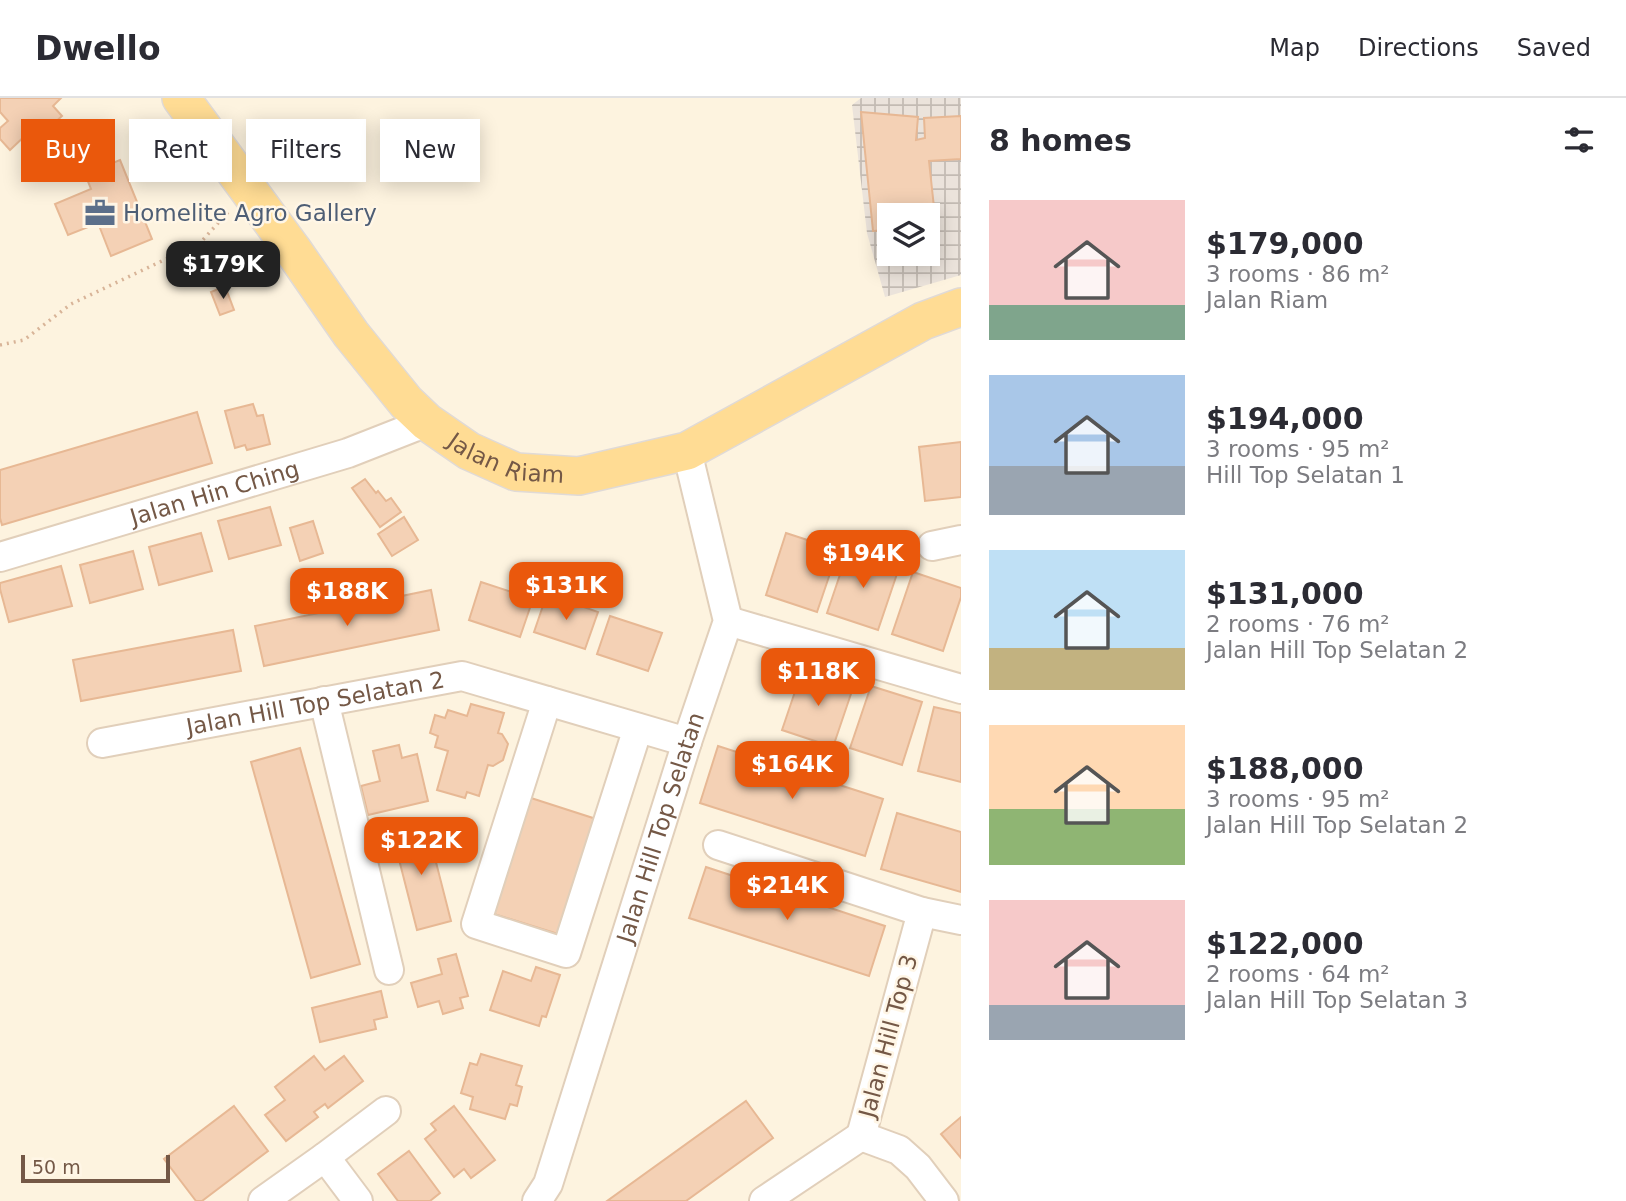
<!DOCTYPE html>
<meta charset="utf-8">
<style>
body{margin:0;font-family:"DejaVu Sans",sans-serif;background:#f7f7f7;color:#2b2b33;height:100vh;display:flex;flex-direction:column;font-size:26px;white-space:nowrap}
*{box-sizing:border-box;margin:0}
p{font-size:23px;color:#7c7c81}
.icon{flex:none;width:38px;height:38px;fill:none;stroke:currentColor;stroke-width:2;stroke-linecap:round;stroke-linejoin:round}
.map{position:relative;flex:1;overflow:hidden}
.sheet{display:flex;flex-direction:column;background:#fff;width:665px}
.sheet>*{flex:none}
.top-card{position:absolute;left:21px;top:21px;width:665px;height:63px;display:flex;gap:14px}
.tools{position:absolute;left:877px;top:105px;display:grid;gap:14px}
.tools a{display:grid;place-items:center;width:63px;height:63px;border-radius:0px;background:#fff;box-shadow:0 4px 18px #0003;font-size:35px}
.scale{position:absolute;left:21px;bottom:18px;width:149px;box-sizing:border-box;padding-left:7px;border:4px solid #745846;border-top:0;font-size:19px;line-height:24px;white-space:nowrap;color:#745846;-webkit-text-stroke:5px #fff6e6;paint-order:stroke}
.price{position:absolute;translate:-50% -60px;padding:0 16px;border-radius:14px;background:#ea580c;color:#fff;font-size:23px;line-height:46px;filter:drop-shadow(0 2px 4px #0008)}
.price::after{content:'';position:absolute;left:50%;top:42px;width:21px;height:16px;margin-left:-10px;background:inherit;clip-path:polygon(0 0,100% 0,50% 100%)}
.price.selected{background:#222;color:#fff}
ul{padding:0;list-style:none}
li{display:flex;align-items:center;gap:21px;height:175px;padding:0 28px}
li span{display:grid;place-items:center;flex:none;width:196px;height:140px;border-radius:0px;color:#555}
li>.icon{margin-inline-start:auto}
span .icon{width:84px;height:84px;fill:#fffc;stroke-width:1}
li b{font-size:30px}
h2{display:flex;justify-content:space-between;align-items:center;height:84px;padding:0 28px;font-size:30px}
.pill{padding:0 24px;border-radius:0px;background:#fff;box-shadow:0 4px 18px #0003;font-size:24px;line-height:63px}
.pill.selected{background:#ea580c;color:#fff}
header{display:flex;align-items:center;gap:42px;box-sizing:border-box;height:98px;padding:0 35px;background:#fff;border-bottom:2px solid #e1e1e2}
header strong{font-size:33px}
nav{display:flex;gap:38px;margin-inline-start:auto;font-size:24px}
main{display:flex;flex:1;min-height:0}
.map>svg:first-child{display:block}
.industrial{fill:url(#industrial-grid);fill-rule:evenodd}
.building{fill:#f4d1b5;stroke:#e7b894;stroke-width:2}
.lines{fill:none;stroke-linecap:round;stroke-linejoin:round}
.minor-casing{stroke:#e1cfba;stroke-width:32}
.major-casing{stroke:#e0dad6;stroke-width:40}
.path{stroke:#d8b498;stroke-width:3.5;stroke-dasharray:2 5;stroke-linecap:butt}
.minor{stroke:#fff;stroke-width:28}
.major{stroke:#ffdc94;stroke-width:37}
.labels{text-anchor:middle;stroke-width:5;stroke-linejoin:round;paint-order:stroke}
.service-label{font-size:23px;fill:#4e5e75;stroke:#fff6e6;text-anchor:start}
.street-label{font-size:23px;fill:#745846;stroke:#fff6e6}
</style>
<header>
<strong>Dwello</strong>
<nav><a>Map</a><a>Directions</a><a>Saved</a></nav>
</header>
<main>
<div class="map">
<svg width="961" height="1103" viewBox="0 0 961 1103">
<defs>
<pattern id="industrial-grid" width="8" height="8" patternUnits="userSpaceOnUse" patternTransform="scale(1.75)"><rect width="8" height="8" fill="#ebe3db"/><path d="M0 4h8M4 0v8" fill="none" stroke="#c3bbb3"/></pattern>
</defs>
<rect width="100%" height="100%" fill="#fdf3df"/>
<path class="industrial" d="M861,0H961V177L885,199L867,135L852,7ZM889,117H928V156H889Z"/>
<g class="building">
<path d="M0,0H61L53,8L62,18L37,41L30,33L10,52L0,41V30L8,23L0,14Z"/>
<path d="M861,14L918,19L916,42L925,40L924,20L961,18V61L929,63L936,128L928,129V117H889V132L873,133Z"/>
<path d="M120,62L152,141L111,158L98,125L68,137L55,106L91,91L85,76Z"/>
<path d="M225,188L234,212L220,217L211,194Z"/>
<path d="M253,306L257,318L263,317L270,346L247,352L245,347L235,350L225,313Z"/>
<path d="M197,314L212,365L2,427L0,420V372Z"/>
<path d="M961,344V399L925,403L919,349Z"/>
<path d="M365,381L376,395L378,393L386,403L391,400L401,414L380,429L352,390Z"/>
<path d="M270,409L281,447L229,461L218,423Z"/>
<path d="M404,419L418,442L392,458L378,436Z"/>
<path d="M313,423L323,455L300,463L290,430Z"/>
<path d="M201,435L212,473L159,487L149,449Z"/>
<path d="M786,435L838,452L817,514L766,497Z"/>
<path d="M133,453L143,491L90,505L80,467Z"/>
<path d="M848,453L899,470L878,532L827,515Z"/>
<path d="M61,468L72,508L9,524L0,491V485Z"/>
<path d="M913,474L961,490V499L943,553L892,536Z"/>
<path d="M481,484L533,501L520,539L469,522Z"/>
<path d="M431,492L439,532L264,568L255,528Z"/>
<path d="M547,496L598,514L585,551L534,534Z"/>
<path d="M610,518L662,535L648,573L597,556Z"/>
<path d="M233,532L241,573L81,603L73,562Z"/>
<path d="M803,570L854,587L833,649L782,632Z"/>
<path d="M871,588L922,604L902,667L850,650Z"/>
<path d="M471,606L504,615L498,635L502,636L508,646L503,662L493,668L488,667L479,698L467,694L465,700L437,692L448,653L435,649L438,638L430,635L435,617L445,620L448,612L467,618Z"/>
<path d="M934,609L961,615V684L918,673Z"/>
<path d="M399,647L402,660L417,656L428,703L368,717L361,688L380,683L373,653Z"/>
<path d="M718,648L883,701L865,758L700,705Z"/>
<path d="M300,650L360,866L311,880L251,664Z"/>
<path d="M531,700L596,721L558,836L494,816Z"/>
<path d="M897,715L961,734V794L881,771Z"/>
<path d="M426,725L451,823L417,832L392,734Z"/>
<path d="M706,769L885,828L869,878L689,820Z"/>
<path d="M456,856L468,898L460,900L463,910L443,916L439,903L418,909L411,885L442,876L438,861Z"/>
<path d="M536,869L560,877L546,919L542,918L539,928L490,912L503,873L531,883Z"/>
<path d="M381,893L387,919L374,922L376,931L320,944L312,910Z"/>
<path d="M481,956L522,968L516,987L522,989L517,1008L510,1006L505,1021L470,1011L473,999L461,995L470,965L477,967Z"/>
<path d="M314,958L325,972L344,958L363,983L328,1010L325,1006L314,1014L318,1019L286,1043L265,1017L285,1002L275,989Z"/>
<path d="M746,1003L773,1040L686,1103H607Z"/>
<path d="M234,1008L268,1053L202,1103H196L164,1061Z"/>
<path d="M454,1008L495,1062L471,1080L464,1071L454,1079L425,1041L436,1032L431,1026Z"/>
<path d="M961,1019V1060L941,1036Z"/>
<path d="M409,1053L440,1095L430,1103H398L378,1076Z"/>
</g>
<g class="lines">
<g class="minor-casing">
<g id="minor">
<path d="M932,448L961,442"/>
<path id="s1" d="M0,459L348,355L427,324"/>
<path d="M728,523L961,591"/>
<path d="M324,603L389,872"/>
<path d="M547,603L476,826L566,855L638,630"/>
<path id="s2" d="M102,645L462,578L687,644"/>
<path d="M718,747L922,814L961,822"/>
<path d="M922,814L861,1038L899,1052L918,1069L944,1103"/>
<path d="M325,1059L358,1103"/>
<path d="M263,1103L325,1059L386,1013"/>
<path id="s3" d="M537,1103L548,1086L687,644L728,523L687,353"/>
<path d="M764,1103L861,1038"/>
</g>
</g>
<g class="major-casing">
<g id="major">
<path id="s4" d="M181,0L292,151L351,236L406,304L427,324L469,353L516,374L579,378L687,353L923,223L961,209"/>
</g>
</g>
<path class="path" d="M0,247L24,242L71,206L200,145L230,112"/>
<use href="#minor" class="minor"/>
<use href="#major" class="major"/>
</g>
<defs>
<g id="office-bare" transform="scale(2.415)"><path d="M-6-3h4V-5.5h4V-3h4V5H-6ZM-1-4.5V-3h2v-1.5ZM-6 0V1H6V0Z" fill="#5c6f8a" stroke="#fff6e6" stroke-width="2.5" paint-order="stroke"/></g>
</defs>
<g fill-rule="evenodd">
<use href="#office-bare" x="100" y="115"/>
</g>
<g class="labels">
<g class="service-label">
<text x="123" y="123">Homelite Agro Gallery</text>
</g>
<g class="street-label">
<text dy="8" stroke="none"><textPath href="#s4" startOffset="497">Jalan Riam</textPath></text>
<text dy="8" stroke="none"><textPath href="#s1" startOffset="224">Jalan Hin Ching</textPath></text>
<text dy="8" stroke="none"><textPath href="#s2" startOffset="217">Jalan Hill Top Selatan 2</textPath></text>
<text dy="8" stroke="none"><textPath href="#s3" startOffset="394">Jalan Hill Top Selatan</textPath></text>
<text transform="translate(888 938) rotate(-75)" y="8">Jalan Hill Top 3</text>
</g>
</g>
</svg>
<div class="tools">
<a><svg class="icon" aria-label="layers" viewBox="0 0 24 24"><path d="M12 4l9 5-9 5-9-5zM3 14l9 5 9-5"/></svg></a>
</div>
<div class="scale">50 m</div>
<b class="price selected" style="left:223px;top:203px">$179K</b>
<b class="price" style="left:863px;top:492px">$194K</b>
<b class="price" style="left:566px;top:524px">$131K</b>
<b class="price" style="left:347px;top:530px">$188K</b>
<b class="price" style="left:818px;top:610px">$118K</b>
<b class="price" style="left:792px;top:703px">$164K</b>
<b class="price" style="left:421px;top:779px">$122K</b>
<b class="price" style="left:787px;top:824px">$214K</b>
<div class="top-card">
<a class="pill selected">Buy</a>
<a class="pill">Rent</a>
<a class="pill">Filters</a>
<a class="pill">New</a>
</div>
</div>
<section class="sheet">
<h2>8 homes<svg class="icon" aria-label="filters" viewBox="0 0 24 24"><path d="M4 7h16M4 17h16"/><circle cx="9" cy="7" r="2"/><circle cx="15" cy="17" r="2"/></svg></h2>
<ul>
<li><span style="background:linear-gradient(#f6c9c9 75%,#7fa58c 0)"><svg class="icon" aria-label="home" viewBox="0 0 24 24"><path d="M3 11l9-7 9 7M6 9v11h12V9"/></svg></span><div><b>$179,000</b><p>3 rooms · 86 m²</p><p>Jalan Riam</p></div></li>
<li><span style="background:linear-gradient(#a9c7e8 65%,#9aa5b1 0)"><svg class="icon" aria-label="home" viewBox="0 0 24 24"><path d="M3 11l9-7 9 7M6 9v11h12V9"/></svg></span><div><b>$194,000</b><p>3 rooms · 95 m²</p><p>Hill Top Selatan 1</p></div></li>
<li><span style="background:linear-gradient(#bfe0f5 70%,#c2b280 0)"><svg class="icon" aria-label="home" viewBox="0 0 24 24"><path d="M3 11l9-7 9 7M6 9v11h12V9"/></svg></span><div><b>$131,000</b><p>2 rooms · 76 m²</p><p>Jalan Hill Top Selatan 2</p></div></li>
<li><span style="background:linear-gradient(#ffd9b3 60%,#8fb573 0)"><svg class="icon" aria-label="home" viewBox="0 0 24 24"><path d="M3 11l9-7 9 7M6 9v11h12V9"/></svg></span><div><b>$188,000</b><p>3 rooms · 95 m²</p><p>Jalan Hill Top Selatan 2</p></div></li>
<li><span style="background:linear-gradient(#f6c9c9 75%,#9aa5b1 0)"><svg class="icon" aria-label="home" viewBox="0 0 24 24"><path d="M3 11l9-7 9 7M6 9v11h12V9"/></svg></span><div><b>$122,000</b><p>2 rooms · 64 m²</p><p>Jalan Hill Top Selatan 3</p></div></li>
</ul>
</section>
</main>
